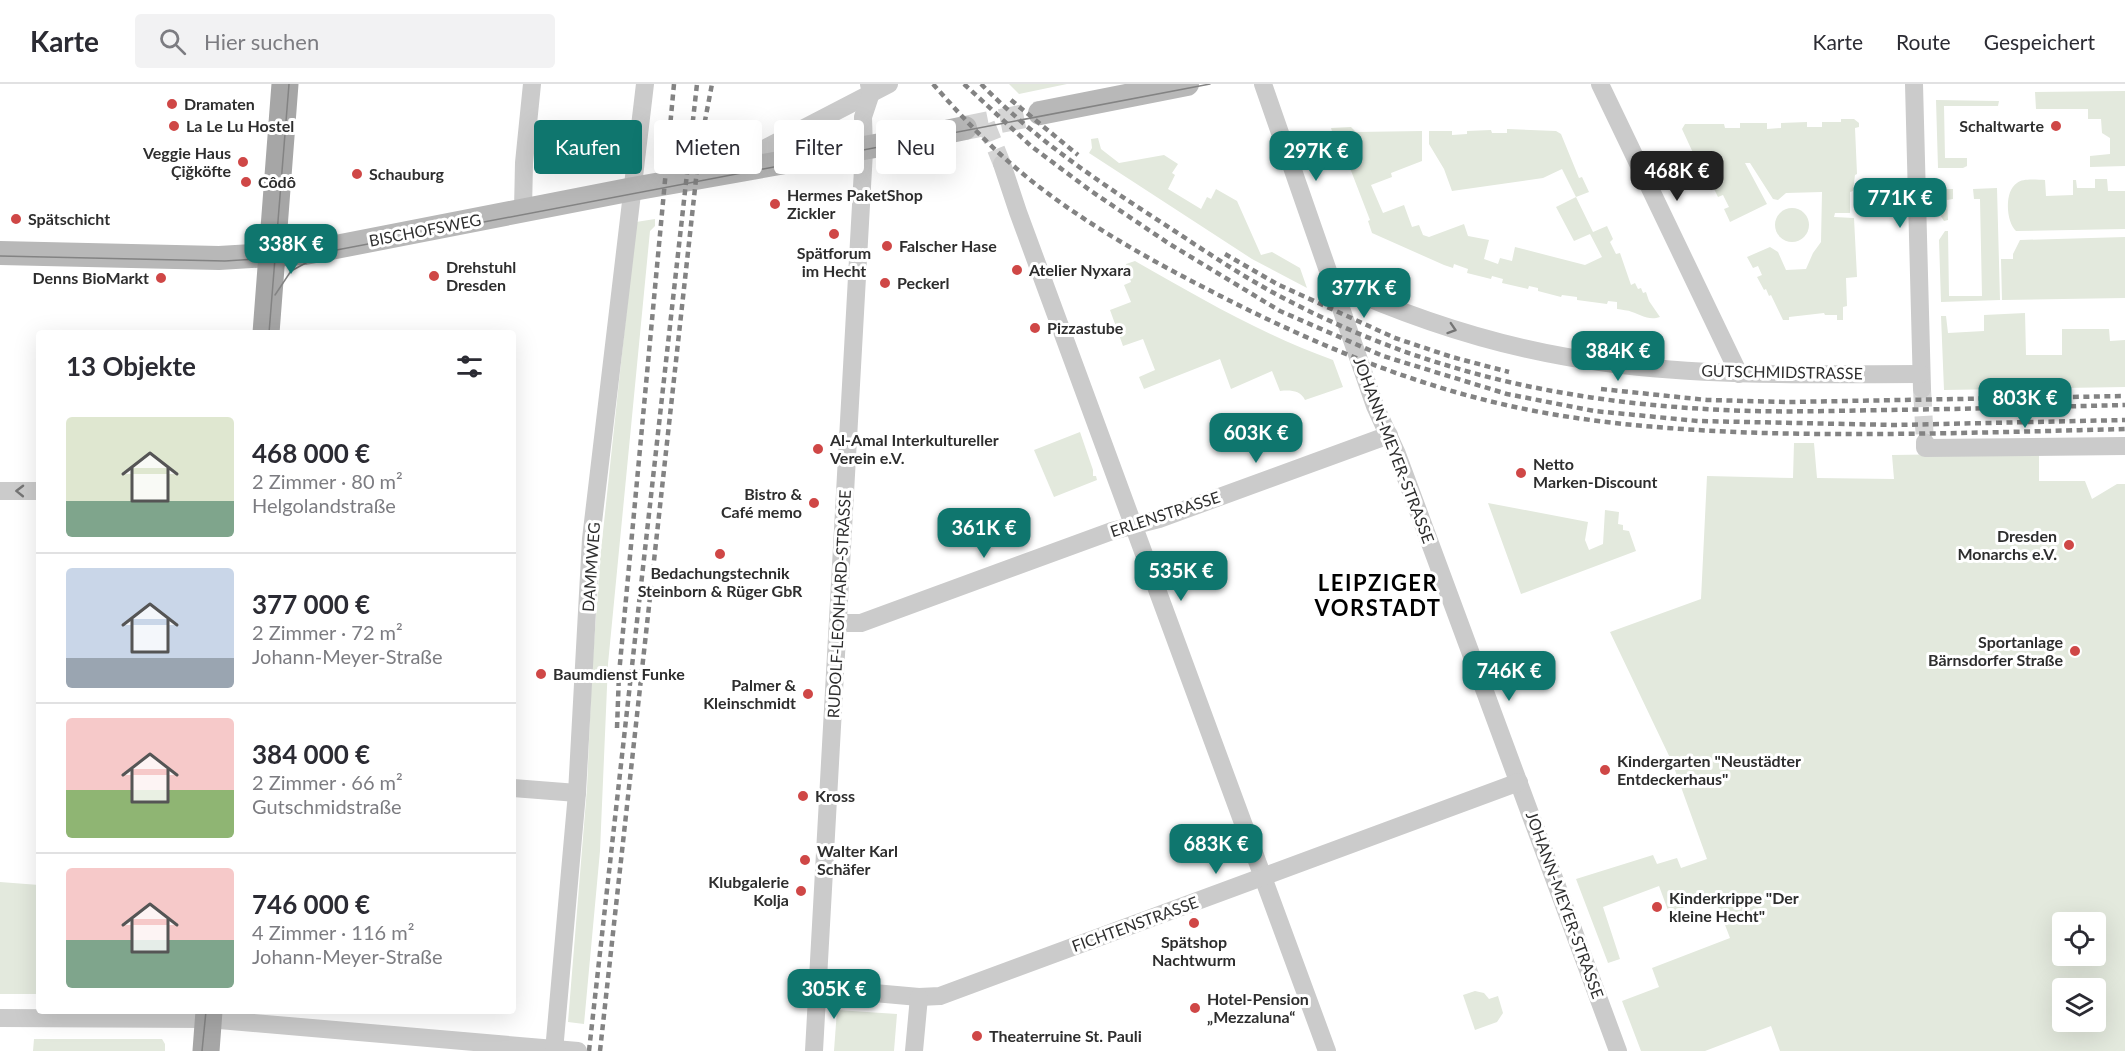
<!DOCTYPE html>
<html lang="de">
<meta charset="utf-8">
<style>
body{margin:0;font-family:Lato,sans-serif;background:#f2f2f3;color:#2b2b33;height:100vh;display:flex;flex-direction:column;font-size:22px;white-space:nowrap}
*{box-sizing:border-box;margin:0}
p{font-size:20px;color:#7c7c81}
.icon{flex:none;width:33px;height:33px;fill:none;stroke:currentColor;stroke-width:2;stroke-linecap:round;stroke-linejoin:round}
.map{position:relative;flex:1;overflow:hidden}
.details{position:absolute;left:36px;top:246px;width:480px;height:684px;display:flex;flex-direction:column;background:#fff;border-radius:6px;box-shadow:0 6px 24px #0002}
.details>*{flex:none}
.top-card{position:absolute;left:534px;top:36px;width:570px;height:54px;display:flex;gap:12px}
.controls{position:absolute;left:2052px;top:828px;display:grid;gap:12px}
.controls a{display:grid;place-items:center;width:54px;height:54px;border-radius:6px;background:#fff;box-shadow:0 6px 24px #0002;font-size:30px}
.price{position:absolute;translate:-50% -51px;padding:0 14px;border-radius:12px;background:#0f766e;color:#fff;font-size:20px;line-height:39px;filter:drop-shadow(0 2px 3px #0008)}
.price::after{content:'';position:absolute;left:50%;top:36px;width:18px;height:14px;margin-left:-9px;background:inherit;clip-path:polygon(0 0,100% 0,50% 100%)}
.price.on{background:#222;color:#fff}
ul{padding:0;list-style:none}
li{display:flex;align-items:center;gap:18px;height:150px;padding:0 30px}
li+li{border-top:2px solid #e1e1e2}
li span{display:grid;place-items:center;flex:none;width:168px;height:120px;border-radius:6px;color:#555}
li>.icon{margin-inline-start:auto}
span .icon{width:72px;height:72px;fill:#fffc;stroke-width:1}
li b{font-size:26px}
h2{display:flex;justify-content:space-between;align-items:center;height:72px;padding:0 30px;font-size:26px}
.pill{padding:0 21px;border-radius:6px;background:#fff;box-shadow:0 6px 24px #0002;font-size:21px;line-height:54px}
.pill.on{background:#0f766e;color:#fff}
header{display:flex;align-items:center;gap:36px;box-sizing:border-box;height:84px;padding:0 30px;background:#fff;border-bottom:2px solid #e1e1e2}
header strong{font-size:28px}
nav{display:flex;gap:33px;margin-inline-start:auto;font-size:21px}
.search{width:420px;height:54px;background:#f2f2f3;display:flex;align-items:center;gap:15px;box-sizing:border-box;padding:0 21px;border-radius:6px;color:#7c7c81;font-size:22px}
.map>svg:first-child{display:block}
.green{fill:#e3e9dd;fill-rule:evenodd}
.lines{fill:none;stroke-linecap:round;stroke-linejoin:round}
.street-tunnel{stroke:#d5d5d5;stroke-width:18;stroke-dasharray:18 9;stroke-linecap:butt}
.secondary-tunnel{stroke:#d5d5d5;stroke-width:24;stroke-dasharray:24 12;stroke-linecap:butt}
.street{stroke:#cbcbcb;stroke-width:18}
.secondary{stroke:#b8b8b8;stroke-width:24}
.primary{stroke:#a6a6a6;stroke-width:27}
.tram{stroke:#838383;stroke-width:1.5}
.rail{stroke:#838383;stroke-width:4.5;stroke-dasharray:6 4.5;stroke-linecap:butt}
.oneway{stroke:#757575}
.poi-dot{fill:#cf4746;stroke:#fff;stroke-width:2}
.labels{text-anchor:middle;stroke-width:6;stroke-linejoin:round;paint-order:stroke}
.poi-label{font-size:16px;font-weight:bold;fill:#2e2e2e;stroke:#fff;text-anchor:start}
.street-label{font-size:16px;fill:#2e2e2e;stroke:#fff}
.district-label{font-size:22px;font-weight:bold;letter-spacing:1.5px;fill:#000;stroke:#fff}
</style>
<header>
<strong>Karte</strong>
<div class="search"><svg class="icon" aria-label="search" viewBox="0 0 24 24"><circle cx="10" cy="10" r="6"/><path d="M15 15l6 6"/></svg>Hier suchen</div>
<nav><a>Karte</a><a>Route</a><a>Gespeichert</a></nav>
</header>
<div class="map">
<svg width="2125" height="967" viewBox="0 0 2125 967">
<rect width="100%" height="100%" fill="#fff"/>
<g class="green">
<path d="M1009,0H1067L1019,10Z"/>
<path d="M2125,7V82L2090,83V72L2110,70V54L2102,49L2101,35H2088V25H2036L2035,8Z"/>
<path d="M1936,16L1999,17L1998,22H1944L1945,74H1967V82L1963,84H1938Z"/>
<path d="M1841,35H1854L1859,39V43L1855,44L1857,90L1855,91L1853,107L1850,108V129H1835L1834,133L1854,134L1857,193L1846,194L1847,222L1843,223V236H1837V231H1825L1824,229L1789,233V236H1783L1771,211L1769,212L1766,205L1764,206L1757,193L1762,191L1758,182L1753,184L1747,173L1770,163L1778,168L1786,186L1806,185L1813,169L1821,158L1822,108L1786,109L1778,116L1773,115L1750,79H1745L1767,120L1730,138L1724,125L1729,123L1723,111L1718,113L1706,89L1711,86L1705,75L1701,76L1697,70L1694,71L1682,45L1685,40H1724L1725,44H1740V39H1767V45L1781,44V39L1807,38V43H1822V38H1841Z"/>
<path d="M1351,43L1356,48L1422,47V77L1391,89L1392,93L1371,101L1383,129L1404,121L1412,143L1419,141L1423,151L1429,153L1464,140L1468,152L1489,156L1484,175L1498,180L1500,174L1512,177L1515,163L1585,181L1602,173L1590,150L1574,157L1556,123L1576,113L1562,85L1543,94L1452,107L1444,85L1429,60V47H1452V51L1467,50V47L1491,46L1492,49H1507V45L1556,47L1561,50L1579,94L1582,93L1589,108L1576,113L1593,148L1607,142L1613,155L1610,158L1616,170L1620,169L1631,201L1635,199L1638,205L1641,204L1643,209L1646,208L1649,217L1660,233C1648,237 1640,230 1632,228C1628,226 1622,226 1617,225V218L1608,217L1607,220L1577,216V213L1562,211L1561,213L1538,207V204L1529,202L1528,205L1502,199L1503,195L1492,192L1491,195L1467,189L1468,185L1454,180L1453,184L1444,181L1372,149L1368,137L1370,136L1343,66L1336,61L1331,44Z"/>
<path d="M1098,54L1101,65L1119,79L1164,71L1178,80L1172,89L1175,91L1168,105L1201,125L1207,113L1211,115L1216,105L1237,117L1261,171L1272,168L1300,184L1307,204L1252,175L1089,69L1092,64L1091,55Z"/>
<path d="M2095,95H2107L2108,107H2125V145L2016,147C2006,138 2004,107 2017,99C2023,94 2037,96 2045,96L2046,112L2073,111V96H2076L2077,104H2095Z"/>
<path d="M1997,104L2000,216L1941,218L1939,156L1945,147H1948L1949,212H1982L1980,115H1974L1973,105Z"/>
<path d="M1938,105H1953V115L1947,116L1948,136L1944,137L1940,131Z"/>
<circle cx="1792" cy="141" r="17"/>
<path d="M655,135V142L650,147L608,580L600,767L584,940L568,938L587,704L592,587L600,476L636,138Z"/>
<path d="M2125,153V214L2002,216L2001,175H2013V170L2020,156Z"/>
<path d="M1135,177C1198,213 1265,252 1333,276L1343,303L1305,316C1300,306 1290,306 1280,307L1272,287L1231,305L1220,275L1144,305L1139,293L1155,286L1143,255L1123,262L1110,226L1131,218L1124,201L1131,198L1126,180Z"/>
<path d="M2025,229L2026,271H2062V245H2109L2110,257L2125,256V303L1944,306L1941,232H1946L1948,249L1984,247V231Z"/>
<path d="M1080,348L1093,386V392H1096L1097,396L1054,413L1034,366Z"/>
<path d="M1794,359H1814L1817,394L1894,395L1892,371L2039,369V397H2085L2092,415L2117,400H2125V967H1780L1771,942L1705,967H1641L1622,917L1659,903L1652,884L1730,854L1714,812L1669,829L1659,802L1603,823L1620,875L1608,879L1576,795L1653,771L1657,780L1677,774L1681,784L1707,775L1672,678L1610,548L1701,515L1707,392L1793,394ZM2062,838H2096V872H2062ZM2062,904H2096V938H2062Z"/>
<path d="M1488,419L1588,438L1585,456L1589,466L1603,460L1605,426L1619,428L1618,440L1623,441V446L1629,447L1636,467L1521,510Z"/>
<path d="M0,798L39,801V910H0Z"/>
<path d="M1475,907L1484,909L1489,915L1498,912L1503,929L1497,938L1475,946L1463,911Z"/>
<path d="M837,926L897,930L894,967H834Z"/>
<path d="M34,955H162L165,960V967H33Z"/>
</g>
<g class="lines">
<g class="street-tunnel">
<path d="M986,40L1002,80"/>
<path d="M1922,305L1925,358"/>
</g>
<path class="secondary-tunnel" d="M965,44L1040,29"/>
<g class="street">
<path d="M1263,0L1375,322L1397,370L1618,967"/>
<path d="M1600,0L1739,290"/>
<path d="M1914,0L1922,305"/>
<path d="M1002,80L1018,128L1327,967"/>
<path d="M725,85L889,0"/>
<path d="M523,126L524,79L532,0"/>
<path d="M1332,198C1419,238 1511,267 1607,279C1711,293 1817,290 1921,290"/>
<path d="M1925,358V364L2125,362"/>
<path d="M0,407H39"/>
<path d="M838,539H861L1112,447L1159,435L1389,351"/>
<path d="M513,704L577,709"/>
<path d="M818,904L919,913L940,912L1519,698"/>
<path d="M0,934L208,935L578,967"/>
<path d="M554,967L577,709L591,455L645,0"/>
<path d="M814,967L864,67L863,33L871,9L869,0"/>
<path d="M914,967L919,913"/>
</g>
<g class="secondary">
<path d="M1040,29L1187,0"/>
<path d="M0,169L219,174L305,169L633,105L903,57L965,44"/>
</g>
<g class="primary">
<path d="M266,249L285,0"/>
<path d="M206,967L209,927"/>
</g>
<g class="tram">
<path d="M0,172L225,177L305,172L1210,0"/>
<path d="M275,211L291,187L315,174"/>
<path d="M269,249L289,0"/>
<path d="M202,967L206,927"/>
</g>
<g class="rail">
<path d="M933,0C954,24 976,48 1000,70C1060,125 1133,167 1205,204C1301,254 1400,297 1506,321C1590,340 1677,346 1763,349C1883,352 2004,348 2125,345"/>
<path d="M964,0L1031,62L1091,107L1168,159L1280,227L1383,272L1507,310L1594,327L1698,337L1895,341L2125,336"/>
<path d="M981,0C1038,58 1105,102 1173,146C1211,171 1248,196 1289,217C1337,242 1397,267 1449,282C1531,307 1619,320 1705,325C1764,329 1824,327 1884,326C1964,325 2045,323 2125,321"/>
<path d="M1011,16L1078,71"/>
<path d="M1225,170L1277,200L1395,254L1452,273L1509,288"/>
<path d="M1601,305L1707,316L1789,318L2125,312"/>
<path d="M617,644L619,590L674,0"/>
<path d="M589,967L697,0"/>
<path d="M600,967L699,68L712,0"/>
</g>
</g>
<defs><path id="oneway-chevron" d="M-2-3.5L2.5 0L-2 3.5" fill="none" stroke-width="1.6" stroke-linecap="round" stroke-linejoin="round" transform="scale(1.5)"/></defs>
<g class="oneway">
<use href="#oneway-chevron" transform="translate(1452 245) rotate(18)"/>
<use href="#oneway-chevron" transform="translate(20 407) rotate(-179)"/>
</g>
<g class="poi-dot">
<circle cx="172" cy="20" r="6"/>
<circle cx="174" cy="42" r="6"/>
<circle cx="2056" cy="42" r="6"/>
<circle cx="243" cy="78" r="6"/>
<circle cx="357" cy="90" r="6"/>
<circle cx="246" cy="98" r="6"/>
<circle cx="775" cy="120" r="6"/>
<circle cx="16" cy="135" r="6"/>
<circle cx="834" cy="150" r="6"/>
<circle cx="887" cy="162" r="6"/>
<circle cx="1017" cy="186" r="6"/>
<circle cx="434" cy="192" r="6"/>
<circle cx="161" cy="194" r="6"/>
<circle cx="885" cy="199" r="6"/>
<circle cx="1035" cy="244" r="6"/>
<circle cx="818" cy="365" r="6"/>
<circle cx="1521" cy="389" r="6"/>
<circle cx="814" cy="419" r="6"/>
<circle cx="2069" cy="461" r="6"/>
<circle cx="720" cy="470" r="6"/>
<circle cx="2075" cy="567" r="6"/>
<circle cx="541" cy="590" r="6"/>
<circle cx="808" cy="610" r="6"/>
<circle cx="1605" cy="686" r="6"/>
<circle cx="803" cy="712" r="6"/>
<circle cx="805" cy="776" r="6"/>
<circle cx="801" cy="807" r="6"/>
<circle cx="1657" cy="823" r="6"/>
<circle cx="1194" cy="839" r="6"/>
<circle cx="1195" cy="924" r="6"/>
<circle cx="977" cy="952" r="6"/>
</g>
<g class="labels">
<g class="poi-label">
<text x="184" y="26">Dramaten</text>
<text x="186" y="48">La Le Lu Hostel</text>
<text x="2044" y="48" text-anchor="end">Schaltwarte</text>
<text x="231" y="75" text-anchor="end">Veggie Haus<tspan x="231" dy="18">Çiğköfte</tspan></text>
<text x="369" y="96">Schauburg</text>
<text x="258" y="104">Côdô</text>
<text x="787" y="117">Hermes PaketShop<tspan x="787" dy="18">Zickler</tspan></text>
<text x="28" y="141">Spätschicht</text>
<text x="899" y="168">Falscher Hase</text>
<text x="834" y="175" text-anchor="middle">Spätforum<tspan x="834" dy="18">im Hecht</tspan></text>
<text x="446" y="189">Drehstuhl<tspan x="446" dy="18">Dresden</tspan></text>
<text x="1029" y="192">Atelier Nyxara</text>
<text x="149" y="200" text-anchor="end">Denns BioMarkt</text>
<text x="897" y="205">Peckerl</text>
<text x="1047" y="250">Pizzastube</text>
<text x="830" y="362">Al-Amal Interkultureller<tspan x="830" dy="18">Verein e.V.</tspan></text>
<text x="1533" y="386">Netto<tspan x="1533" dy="18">Marken-Discount</tspan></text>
<text x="802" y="416" text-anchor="end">Bistro &amp;<tspan x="802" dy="18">Café memo</tspan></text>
<text x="2057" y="458" text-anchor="end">Dresden<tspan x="2057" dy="18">Monarchs e.V.</tspan></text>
<text x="720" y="495" text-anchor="middle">Bedachungstechnik<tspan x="720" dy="18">Steinborn &amp; Rüger GbR</tspan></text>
<text x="2063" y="564" text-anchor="end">Sportanlage<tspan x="2063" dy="18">Bärnsdorfer Straße</tspan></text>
<text x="553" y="596">Baumdienst Funke</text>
<text x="796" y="607" text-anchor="end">Palmer &amp;<tspan x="796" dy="18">Kleinschmidt</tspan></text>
<text x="1617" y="683">Kindergarten "Neustädter<tspan x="1617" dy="18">Entdeckerhaus"</tspan></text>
<text x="815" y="718">Kross</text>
<text x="817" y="773">Walter Karl<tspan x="817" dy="18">Schäfer</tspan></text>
<text x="789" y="804" text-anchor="end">Klubgalerie<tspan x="789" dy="18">Kolja</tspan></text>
<text x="1669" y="820">Kinderkrippe "Der<tspan x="1669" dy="18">kleine Hecht"</tspan></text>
<text x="1194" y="864" text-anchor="middle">Spätshop<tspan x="1194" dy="18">Nachtwurm</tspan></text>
<text x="1207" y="921">Hotel-Pension<tspan x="1207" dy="18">„Mezzaluna“</tspan></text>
<text x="989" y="958">Theaterruine St. Pauli</text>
</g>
<g class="street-label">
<text transform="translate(425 146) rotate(-11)" y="6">BISCHOFSWEG</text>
<text transform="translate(1782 288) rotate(1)" y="6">GUTSCHMIDSTRASSE</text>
<text transform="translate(1394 366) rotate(69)" y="6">JOHANN-MEYER-STRASSE</text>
<text transform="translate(1165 430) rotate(-18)" y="6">ERLENSTRASSE</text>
<text transform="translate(591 483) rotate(-86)" y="6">DAMMWEG</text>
<text transform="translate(839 520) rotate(-87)" y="6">RUDOLF-LEONHARD-STRASSE</text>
<text transform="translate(1565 821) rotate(70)" y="6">JOHANN-MEYER-STRASSE</text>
<text transform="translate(1135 840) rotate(-20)" y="6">FICHTENSTRASSE</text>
</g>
<g class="district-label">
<text x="1378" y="507">LEIPZIGER<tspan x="1378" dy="25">VORSTADT</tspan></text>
</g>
</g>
</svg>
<div class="controls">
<a><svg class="icon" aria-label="locate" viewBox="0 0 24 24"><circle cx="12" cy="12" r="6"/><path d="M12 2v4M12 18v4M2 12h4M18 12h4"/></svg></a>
<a><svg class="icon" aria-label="layers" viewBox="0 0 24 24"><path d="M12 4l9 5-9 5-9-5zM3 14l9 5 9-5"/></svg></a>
</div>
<b class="price" style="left:1316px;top:98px">297K €</b>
<b class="price on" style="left:1677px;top:118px">468K €</b>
<b class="price" style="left:1900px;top:145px">771K €</b>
<b class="price" style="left:291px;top:191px">338K €</b>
<b class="price" style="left:1364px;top:235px">377K €</b>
<b class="price" style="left:1618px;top:298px">384K €</b>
<b class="price" style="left:2025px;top:345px">803K €</b>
<b class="price" style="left:1256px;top:380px">603K €</b>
<b class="price" style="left:984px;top:475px">361K €</b>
<b class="price" style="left:1181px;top:518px">535K €</b>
<b class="price" style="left:1509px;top:618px">746K €</b>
<b class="price" style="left:1216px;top:791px">683K €</b>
<b class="price" style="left:834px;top:936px">305K €</b>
<div class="top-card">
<a class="pill on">Kaufen</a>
<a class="pill">Mieten</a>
<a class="pill">Filter</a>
<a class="pill">Neu</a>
</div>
<section class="details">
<h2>13 Objekte<svg class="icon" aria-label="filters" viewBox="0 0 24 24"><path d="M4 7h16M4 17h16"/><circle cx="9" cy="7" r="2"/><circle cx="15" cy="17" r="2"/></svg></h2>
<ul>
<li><span style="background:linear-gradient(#dfe7d0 70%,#7fa58c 0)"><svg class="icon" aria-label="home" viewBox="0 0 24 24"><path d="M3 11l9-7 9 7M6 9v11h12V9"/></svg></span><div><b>468 000 €</b><p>2 Zimmer · 80 m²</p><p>Helgolandstraße</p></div></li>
<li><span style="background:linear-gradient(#c9d6e8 75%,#9aa5b1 0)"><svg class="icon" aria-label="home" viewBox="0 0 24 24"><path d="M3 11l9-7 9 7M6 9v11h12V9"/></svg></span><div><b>377 000 €</b><p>2 Zimmer · 72 m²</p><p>Johann-Meyer-Straße</p></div></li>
<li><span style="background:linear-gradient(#f6c9c9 60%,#8fb573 0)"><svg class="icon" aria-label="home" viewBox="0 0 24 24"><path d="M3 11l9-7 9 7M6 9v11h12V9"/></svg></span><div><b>384 000 €</b><p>2 Zimmer · 66 m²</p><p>Gutschmidstraße</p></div></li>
<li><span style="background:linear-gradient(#f6c9c9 60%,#7fa58c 0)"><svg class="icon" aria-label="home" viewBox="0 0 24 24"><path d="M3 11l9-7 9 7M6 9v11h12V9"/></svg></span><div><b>746 000 €</b><p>4 Zimmer · 116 m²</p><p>Johann-Meyer-Straße</p></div></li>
</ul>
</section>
</div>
